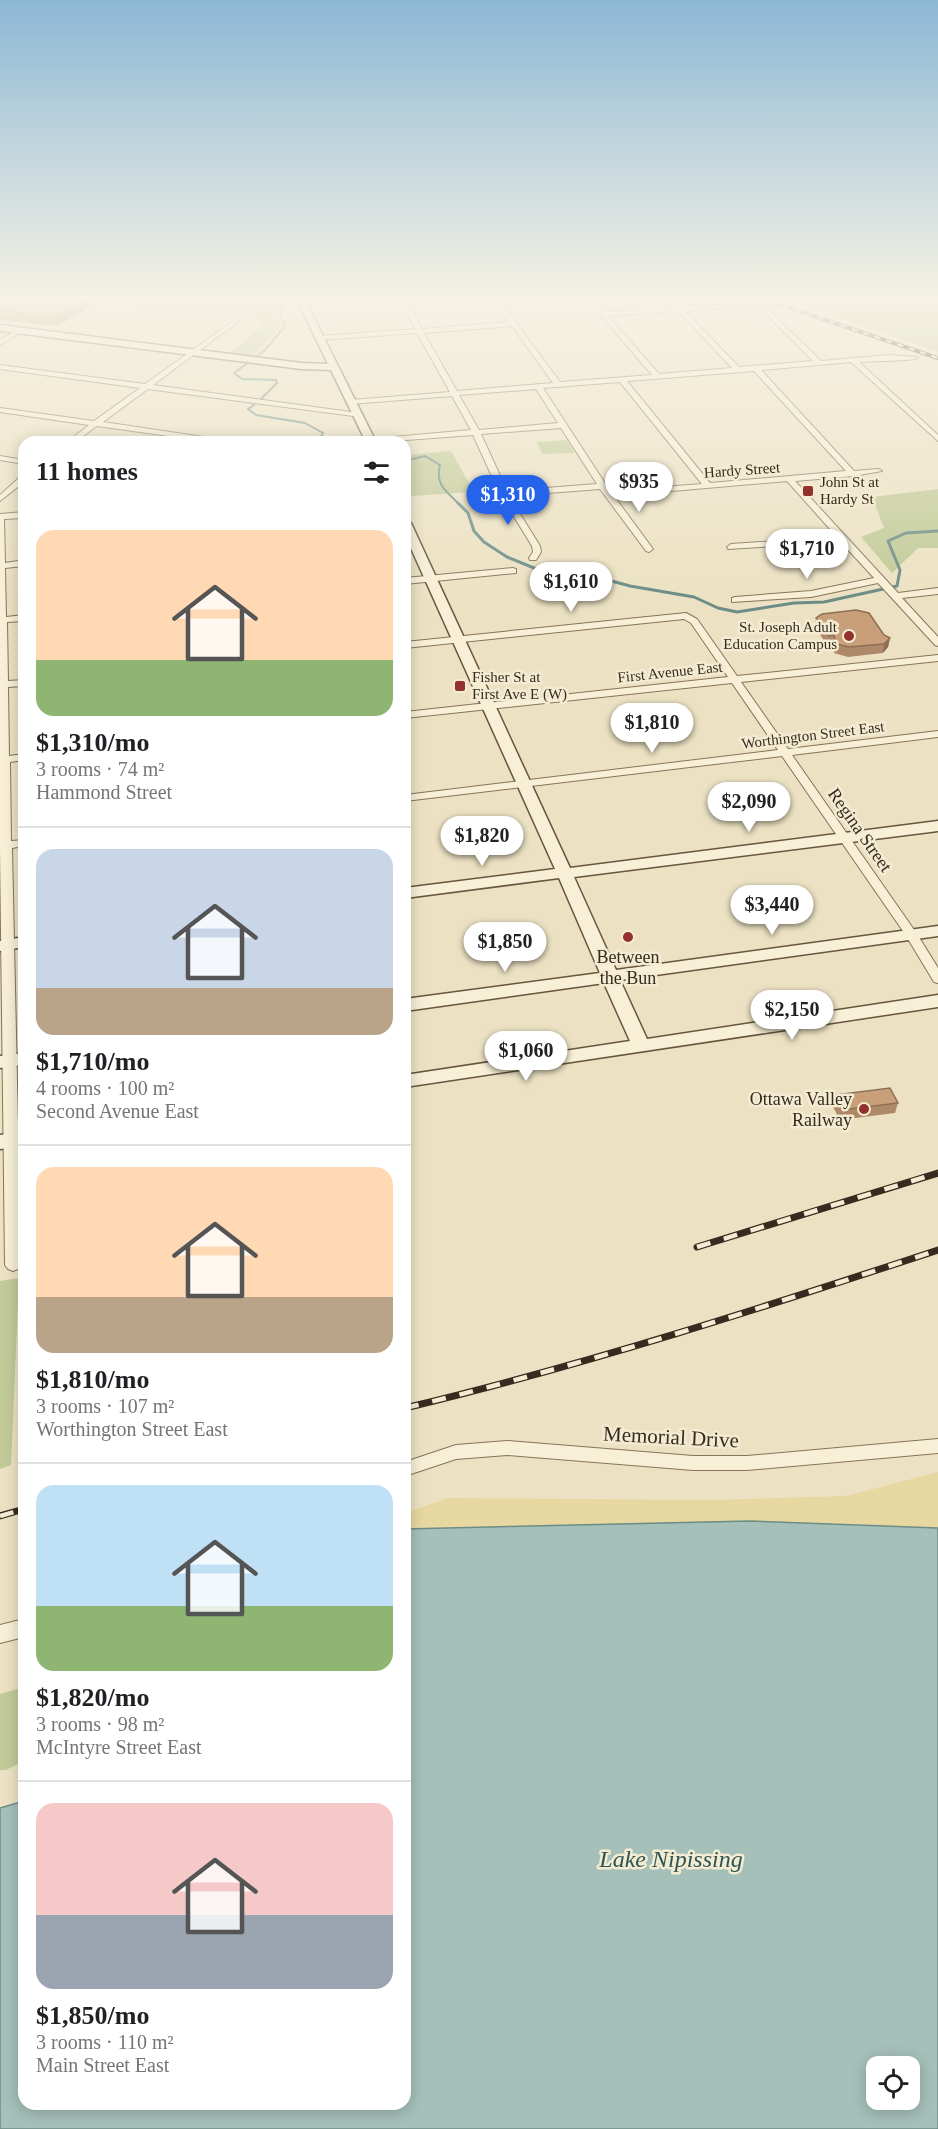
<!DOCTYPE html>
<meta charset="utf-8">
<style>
body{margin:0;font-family:Georgia,serif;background:#f6f6f6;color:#202124;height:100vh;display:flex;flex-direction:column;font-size:22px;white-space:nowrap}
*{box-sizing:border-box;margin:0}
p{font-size:20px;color:#757577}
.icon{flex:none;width:33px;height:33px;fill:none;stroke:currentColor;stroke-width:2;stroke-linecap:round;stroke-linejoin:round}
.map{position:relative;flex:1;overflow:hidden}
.side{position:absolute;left:18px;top:436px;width:393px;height:1674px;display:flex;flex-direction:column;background:#fff;border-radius:18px;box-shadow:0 3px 15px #0003}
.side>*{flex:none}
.controls{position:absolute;left:866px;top:2056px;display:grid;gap:12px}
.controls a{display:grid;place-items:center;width:54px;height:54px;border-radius:12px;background:#fff;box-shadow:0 3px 15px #0003;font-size:30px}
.price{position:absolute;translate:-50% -51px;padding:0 14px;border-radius:21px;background:#fff;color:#222;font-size:20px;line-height:39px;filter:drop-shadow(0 2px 3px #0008)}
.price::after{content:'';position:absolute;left:50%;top:36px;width:18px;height:14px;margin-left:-9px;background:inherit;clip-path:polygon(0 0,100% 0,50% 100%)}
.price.current{background:#2563eb;color:#fff}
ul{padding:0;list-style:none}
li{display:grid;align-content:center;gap:12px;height:318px;padding:0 18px}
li+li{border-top:2px solid #e0e0e0}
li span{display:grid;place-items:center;height:186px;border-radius:18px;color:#555}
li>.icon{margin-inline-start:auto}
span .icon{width:108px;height:108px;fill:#fffc;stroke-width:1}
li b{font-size:26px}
h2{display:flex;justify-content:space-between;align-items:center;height:72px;padding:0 18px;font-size:26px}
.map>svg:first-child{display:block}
.green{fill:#c1ca97}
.sand{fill:#e7d8a1}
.water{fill:#a5bfb9;stroke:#6c8d86;stroke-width:1.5;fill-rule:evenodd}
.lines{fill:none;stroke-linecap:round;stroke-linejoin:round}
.stream-far1{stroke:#6c8d86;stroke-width:2}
.stream{stroke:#6c8d86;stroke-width:3}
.street-casing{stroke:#86745b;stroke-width:2}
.secondary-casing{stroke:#67553e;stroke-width:3}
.street{fill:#f7efd6;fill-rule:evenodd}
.secondary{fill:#f7efd6;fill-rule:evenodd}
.rail-far1-casing{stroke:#362b1e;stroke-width:4}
.rail-casing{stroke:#362b1e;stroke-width:7}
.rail-far1{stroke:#f4ecd2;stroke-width:2;stroke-dasharray:6;stroke-linecap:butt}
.rail{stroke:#f4ecd2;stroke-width:4.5;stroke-dasharray:14;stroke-linecap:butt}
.wall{fill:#ad8969}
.shaded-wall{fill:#8d6f55}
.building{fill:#c99f7a;stroke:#8d6f55;stroke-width:1.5}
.poi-dot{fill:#92312d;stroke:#f4ecd2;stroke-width:2}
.labels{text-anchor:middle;stroke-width:5;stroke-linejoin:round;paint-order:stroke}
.far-street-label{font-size:15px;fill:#362b1e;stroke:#f4ecd2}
.far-poi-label{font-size:15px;fill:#362b1e;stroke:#f4ecd2;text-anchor:start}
.street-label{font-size:18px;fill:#362b1e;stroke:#f4ecd2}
.poi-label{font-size:18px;fill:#362b1e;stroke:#f4ecd2}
.near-street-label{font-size:21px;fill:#362b1e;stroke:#f4ecd2}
.near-water-label{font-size:24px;font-style:italic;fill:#2e5555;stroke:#f4ecd2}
</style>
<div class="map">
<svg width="938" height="2129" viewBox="0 0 938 2129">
<rect width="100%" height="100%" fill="#ece2c3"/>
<g class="green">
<path d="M70,298H270L281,327L253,355L231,353L262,326L264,321L253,319L259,311L242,309L231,316Z"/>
<path d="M785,298H938V352Z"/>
<path d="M567,440L575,453L542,454L537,442Z"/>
<path d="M451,451L474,492L410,496L405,488V455Z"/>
<path d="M938,489V548H918L892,573L861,537L884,528L872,497Z"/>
<path d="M19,1278L11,1465L0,1469V1281Z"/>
<path d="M24,1687V1761L6,1770H0V1694Z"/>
</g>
<path class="sand" d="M938,1472V1528L750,1521L405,1529V1513L448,1498L709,1500L846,1496Z"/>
<path class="water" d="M750,1521L938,1528V2129H0V1808L24,1801V2104H405V1529ZM876,2067H909V2100H876Z"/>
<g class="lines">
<g class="stream-far1">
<path d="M261,399L277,383L276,380L242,379L234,373L264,351L283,329L285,325L280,314L283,310L277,298"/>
<path d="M254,405L248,409L256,415L305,423L323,433L321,437L325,442"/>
<path d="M405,461L425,456L440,465C435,485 446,491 459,504"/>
</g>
<path class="stream" d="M458,503L468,513L474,531L484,542L507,557L544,572H578L630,586L694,597L718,608L737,612L794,603L824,602L897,586L900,570L888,541L906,533L938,531"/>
<g class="street-casing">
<g id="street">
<path d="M398,298H404L422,329L509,322L492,298H498L560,382L652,375L586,298H593L605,312L674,307L666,298H673L681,307L755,302L764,306L821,361L890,355L916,357L918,358C912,361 870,361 859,362L938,435V441L851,362L761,370L854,471L878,469L882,471L853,476L795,481L898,593L938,588V594L902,598L938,637V646L935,645L878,583L811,597L732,602V598L735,597L811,591L874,578L841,542L728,549L727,547L731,544L837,537L787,481L614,496L653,549L649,552L646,551L600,489L509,496L540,546L541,552L536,560H530L529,558L533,552L532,546L500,494L473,435L380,442L366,441L370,439L471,430L452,396L351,404L347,402L351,400L450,392L417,333L321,340L318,338L321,336L415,329ZM754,306L760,308L813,361L739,367L685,311ZM678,311L732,368L659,374L608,316ZM512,326L553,383L457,391L424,333ZM754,371L846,471L710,483L627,381ZM620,382L702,484L610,491L543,388ZM536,389L558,423L479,430L459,395ZM561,428L597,484L507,491L481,434Z"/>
<path d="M236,319L238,322L153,385L358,413L362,415L361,417L148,389L103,422L224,440L228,442H211L97,426L75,442H67L89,425L0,412V408L94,421L140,388L0,369V365L145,384Z"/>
<path d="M17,330L22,331L0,345V340Z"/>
<path d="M0,456L24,460V464L0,460Z"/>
<path d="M21,476H24V482L0,501V495Z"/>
<path d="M24,512V518L4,519L5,563L24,560V566L5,568L6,617L24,615V621L7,622L8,681L24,680V686L8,687L9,756L24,754V760L10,762L11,841L24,840V846L12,848L21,1265L18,1269L13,1271L8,1269L5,1265L0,849V514Z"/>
<path d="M513,568L516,569V573L405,584V578Z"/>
<path d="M686,613L697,619L737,676L938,655V661L741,682L788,749L938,731V737L792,755L917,934L938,968V983L934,982L905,934L782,756L405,801V795L778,750L732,683L405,718V712L728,677L691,623L684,619L405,648V642Z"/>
<path d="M938,1439V1453L747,1470H693L507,1455L456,1459L405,1476V1462L456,1445L507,1441L693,1456H747Z"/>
<path d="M24,1619V1637L0,1643V1625Z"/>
</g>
</g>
<g class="secondary-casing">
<g id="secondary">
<path d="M296,298H304L376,442H366L331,370L301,369L0,331V325L301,363L328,364Z"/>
<path d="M405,520L411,523L570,868L938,821V831L574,877L616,970L938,926V936L620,980L647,1039L938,995V1007L405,1087V1075L630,1041L604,983L405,1011V999L600,973L559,878L405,898V888L555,869L405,535Z"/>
<path d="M24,937V947L0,951V941Z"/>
<path d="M24,1053V1065L0,1068V1056Z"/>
<path d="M24,1132V1146L0,1149V1135Z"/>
</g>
</g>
<use href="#street" class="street"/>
<use href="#secondary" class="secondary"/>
<g class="rail-far1-casing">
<path id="rail-far1" d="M761,298L938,358"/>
</g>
<g class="rail-casing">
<g id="rail">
<path d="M697,1247L938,1173"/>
<path d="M405,1408C585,1365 762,1308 938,1250"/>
<path d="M0,1516L24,1509"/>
</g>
</g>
<use href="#rail-far1" class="rail-far1"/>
<use href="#rail" class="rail"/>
</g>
<g class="wall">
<path d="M0,298L91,306L57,326L0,320Z"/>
<path d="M816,618L884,635L890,638L888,647L883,653L848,657L834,653L833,644L827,645L815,627Z"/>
<path d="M24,881V908L22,902L19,889Z"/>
<path d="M834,1095L898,1103L895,1113L840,1120L832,1105Z"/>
</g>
<g class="shaded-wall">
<path d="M88,298H90L91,306L57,326L55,317Z"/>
<path d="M890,638L888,647L883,653L884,644Z"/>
</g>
<g class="building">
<path d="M0,298H88L55,317L0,310Z"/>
<path d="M856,610L869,613L884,635L890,638L884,644L849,647L836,644L834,635L829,636L816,618L822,614Z"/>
<path d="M24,881V895L21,894L19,889L21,884Z"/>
<path d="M890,1088L898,1103L842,1110L834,1095Z"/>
</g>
<linearGradient id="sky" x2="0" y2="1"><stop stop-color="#8db8d5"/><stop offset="0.5" stop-color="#f6f2e4"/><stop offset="1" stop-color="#f6f2e4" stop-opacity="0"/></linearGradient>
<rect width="938" height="596" fill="url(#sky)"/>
<g class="poi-dot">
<rect x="802" y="485" width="12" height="12" rx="3"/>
<circle cx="849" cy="636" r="6"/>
<rect x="454" y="680" width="12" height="12" rx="3"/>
<circle cx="628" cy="937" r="6"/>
<circle cx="864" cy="1109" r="6"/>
</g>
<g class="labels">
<g class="far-street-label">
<text transform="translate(742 470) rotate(-4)" y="5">Hardy Street</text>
<text transform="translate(670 672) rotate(-6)" y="5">First Avenue East</text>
<text transform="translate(813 735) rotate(-7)" y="5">Worthington Street East</text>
</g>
<g class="far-poi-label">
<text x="820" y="487">John St at<tspan x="820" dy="17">Hardy St</tspan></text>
<text x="837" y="632" text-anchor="end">St. Joseph Adult<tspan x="837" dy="17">Education Campus</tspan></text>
<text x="472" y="682">Fisher St at<tspan x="472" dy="17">First Ave E (W)</tspan></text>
</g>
<g class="street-label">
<text transform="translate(860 830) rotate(55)" y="6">Regina Street</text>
</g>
<g class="poi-label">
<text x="628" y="963">Between<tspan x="628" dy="21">the Bun</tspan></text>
<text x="852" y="1105" text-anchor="end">Ottawa Valley<tspan x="852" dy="21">Railway</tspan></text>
</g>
<g class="near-street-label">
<text transform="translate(671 1437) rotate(3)" y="7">Memorial Drive</text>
</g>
<g class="near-water-label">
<text x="671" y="1867">Lake Nipissing</text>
</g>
</g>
</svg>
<div class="controls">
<a><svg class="icon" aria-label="locate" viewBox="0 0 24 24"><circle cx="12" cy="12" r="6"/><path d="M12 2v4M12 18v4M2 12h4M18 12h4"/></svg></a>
</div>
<b class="price" style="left:639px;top:513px">$935</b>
<b class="price current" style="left:508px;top:526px">$1,310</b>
<b class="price" style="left:807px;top:580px">$1,710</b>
<b class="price" style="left:571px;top:613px">$1,610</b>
<b class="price" style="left:652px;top:754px">$1,810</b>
<b class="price" style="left:749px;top:833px">$2,090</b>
<b class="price" style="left:482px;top:867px">$1,820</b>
<b class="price" style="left:772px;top:936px">$3,440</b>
<b class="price" style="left:505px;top:973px">$1,850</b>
<b class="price" style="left:792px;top:1041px">$2,150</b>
<b class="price" style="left:526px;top:1082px">$1,060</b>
<section class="side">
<h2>11 homes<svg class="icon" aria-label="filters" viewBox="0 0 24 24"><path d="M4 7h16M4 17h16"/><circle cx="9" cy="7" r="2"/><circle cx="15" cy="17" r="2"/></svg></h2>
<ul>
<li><span style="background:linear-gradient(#ffd9b3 70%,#8fb573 0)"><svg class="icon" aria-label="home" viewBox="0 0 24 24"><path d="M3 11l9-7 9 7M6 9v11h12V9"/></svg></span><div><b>$1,310/mo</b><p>3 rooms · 74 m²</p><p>Hammond Street</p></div></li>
<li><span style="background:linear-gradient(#c9d6e8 75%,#b9a48a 0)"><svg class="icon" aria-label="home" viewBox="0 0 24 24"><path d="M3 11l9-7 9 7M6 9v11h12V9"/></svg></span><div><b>$1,710/mo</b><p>4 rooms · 100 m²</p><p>Second Avenue East</p></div></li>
<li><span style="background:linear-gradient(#ffd9b3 70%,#b9a48a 0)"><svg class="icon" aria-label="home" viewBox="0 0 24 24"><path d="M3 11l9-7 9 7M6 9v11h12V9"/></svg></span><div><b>$1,810/mo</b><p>3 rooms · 107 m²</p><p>Worthington Street East</p></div></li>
<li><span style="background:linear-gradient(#bfe0f5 65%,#8fb573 0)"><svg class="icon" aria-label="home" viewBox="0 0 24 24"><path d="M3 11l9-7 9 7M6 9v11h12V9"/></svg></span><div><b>$1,820/mo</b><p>3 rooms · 98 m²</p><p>McIntyre Street East</p></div></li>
<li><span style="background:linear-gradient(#f6c9c9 60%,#9aa5b1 0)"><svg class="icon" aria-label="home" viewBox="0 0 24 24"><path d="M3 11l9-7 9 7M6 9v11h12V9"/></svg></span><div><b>$1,850/mo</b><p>3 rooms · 110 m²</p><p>Main Street East</p></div></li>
</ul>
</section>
</div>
